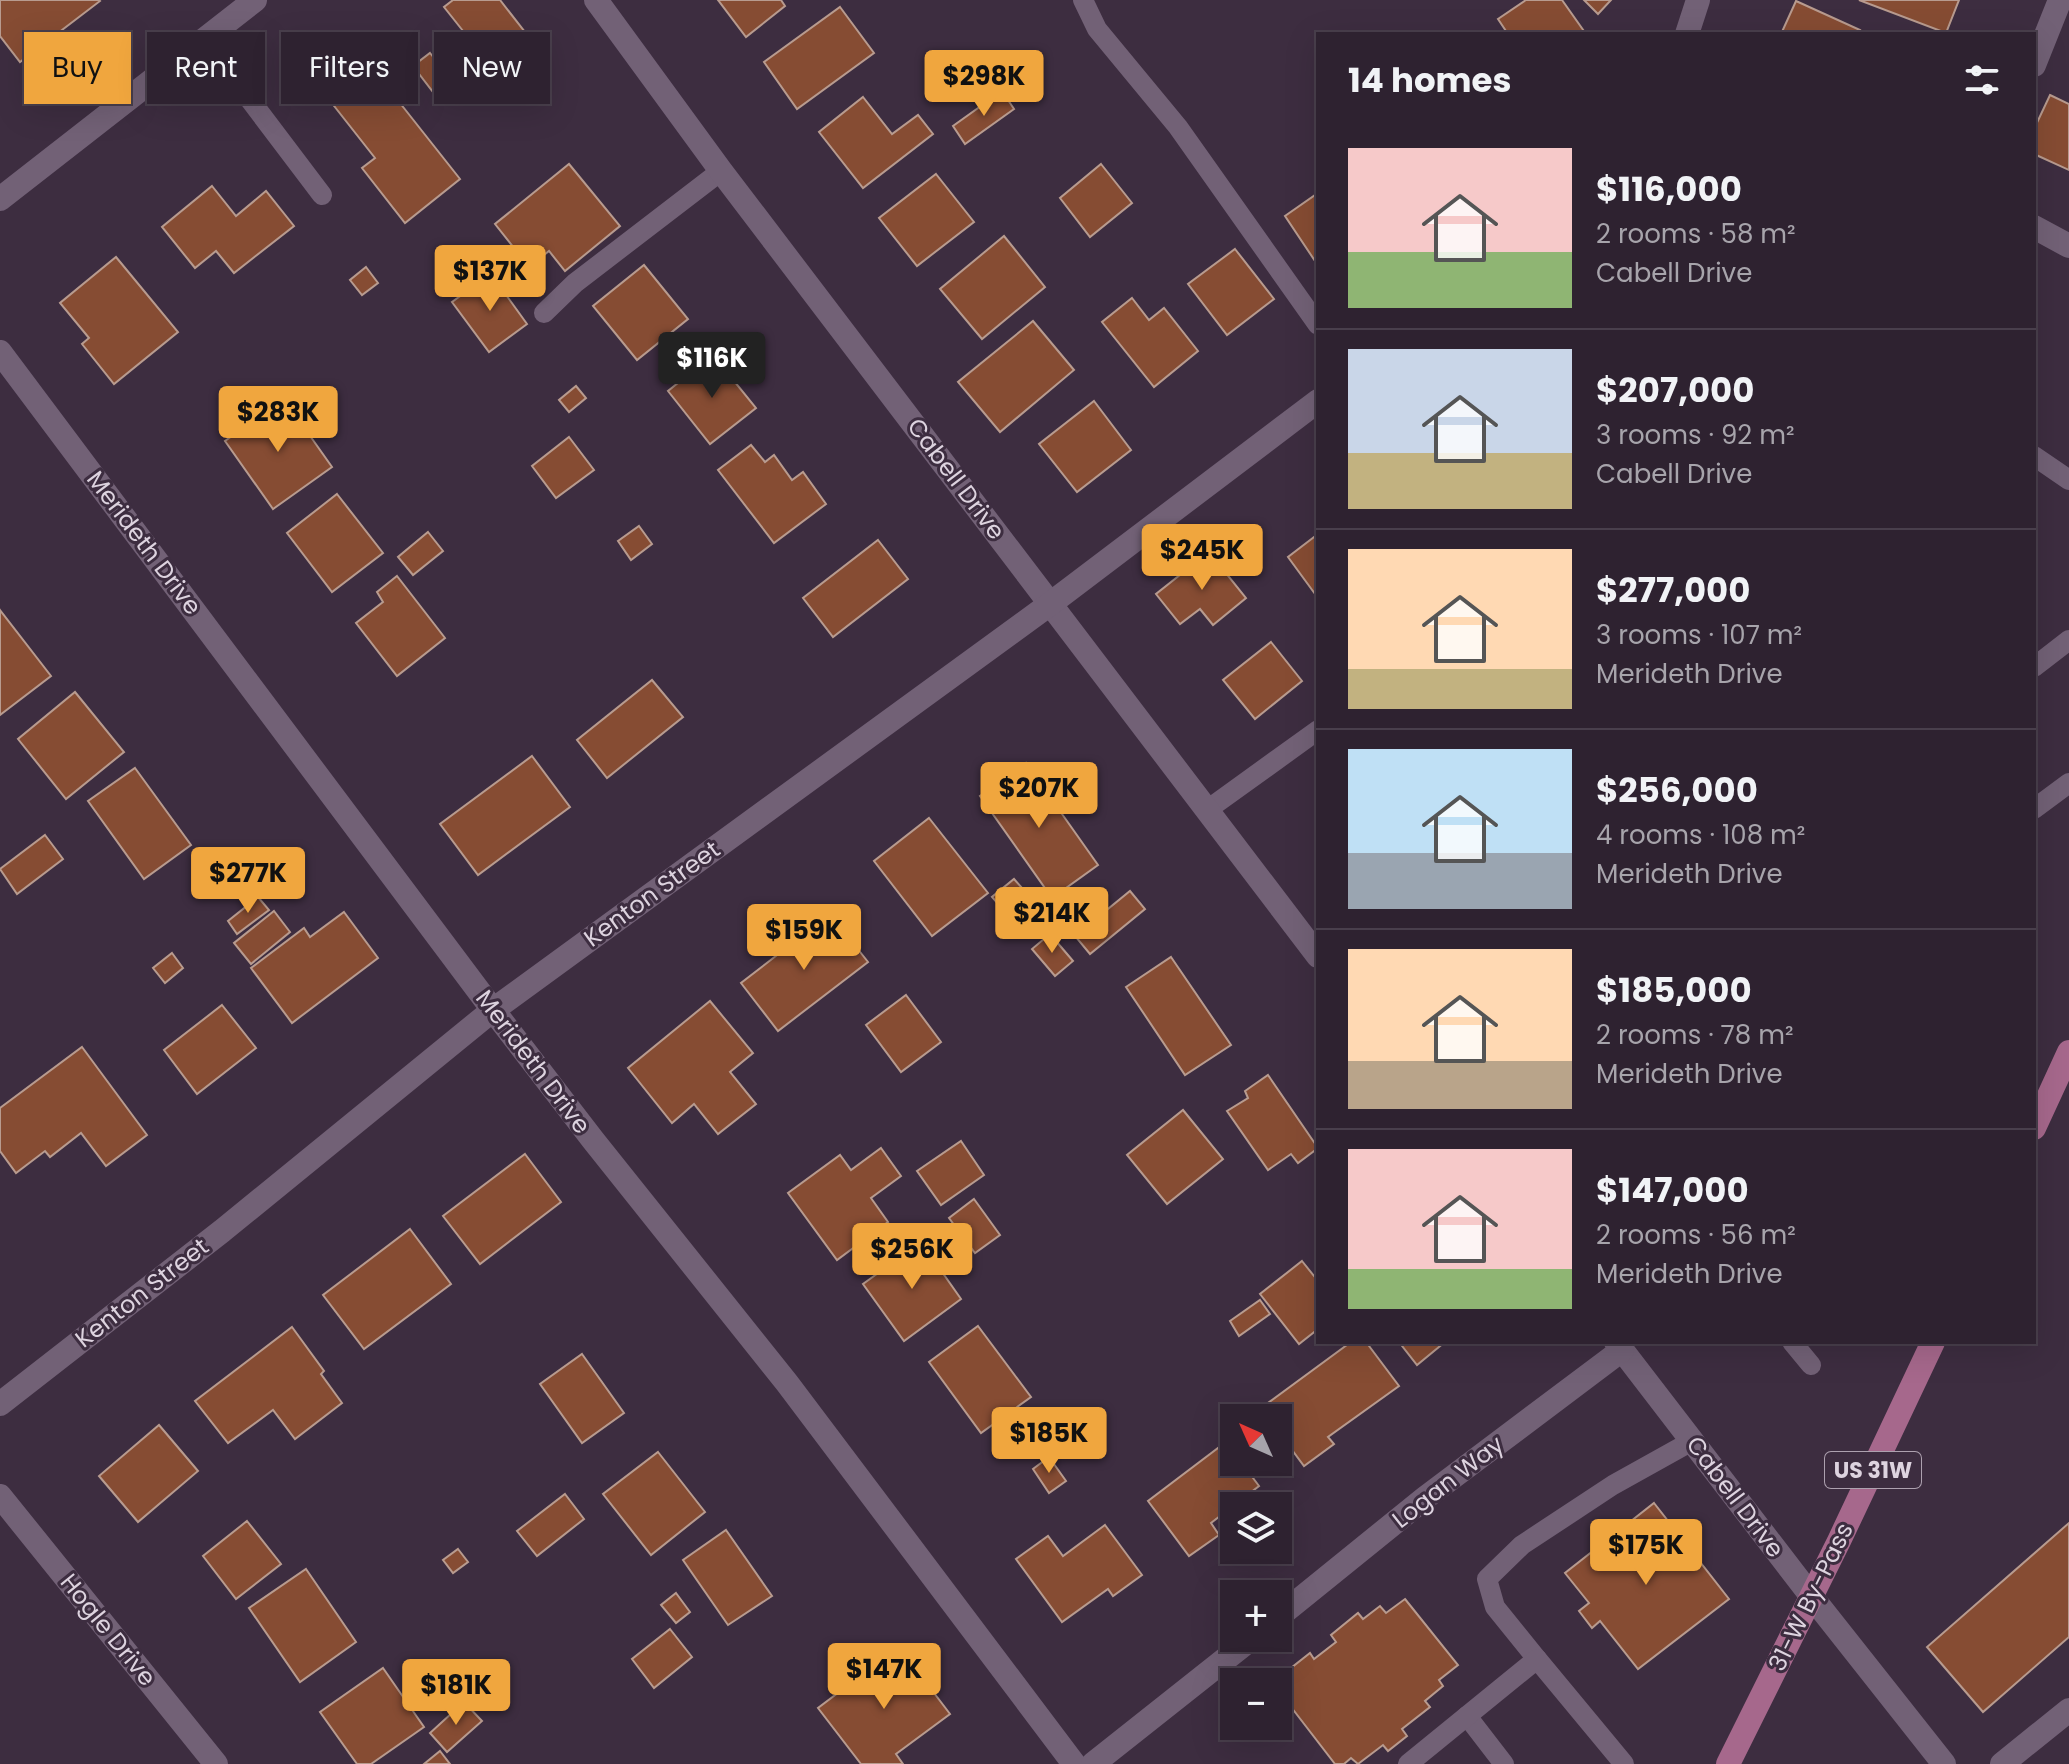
<!DOCTYPE html>
<meta charset="utf-8">
<style>
body{margin:0;font-family:Poppins,sans-serif;background:#3a2f3c;color:#f1f3f6;height:100vh;display:flex;flex-direction:column;font-size:30px;white-space:nowrap}
*{box-sizing:border-box;margin:0}
p{font-size:26px;color:#a7a4ab}
.icon{flex:none;width:44px;height:44px;fill:none;stroke:currentColor;stroke-width:2;stroke-linecap:round;stroke-linejoin:round}
.map{position:relative;flex:1;overflow:hidden}
.panel{position:absolute;left:1316px;top:32px;width:720px;height:1312px;display:flex;flex-direction:column;background:#2e2230;border-radius:0px;box-shadow:0 8px 32px #0002,0 0 0 2px #493f4c}
.panel>*{flex:none}
.hud{position:absolute;left:24px;top:32px;width:760px;height:72px;display:flex;gap:16px}
.needle{width:52px;rotate:315deg}
.fabs{position:absolute;left:1220px;top:1404px;display:grid;gap:16px}
.fabs a{display:grid;place-items:center;width:72px;height:72px;border-radius:0px;background:#2e2230;box-shadow:0 8px 32px #0002,0 0 0 2px #493f4c;font-size:40px}
.price{position:absolute;translate:-50% -68px;padding:0 18px;border-radius:8px;background:#f0a63e;color:#111;font-size:26px;line-height:52px;filter:drop-shadow(0 2px 4px #0008)}
.price::after{content:'';position:absolute;left:50%;top:48px;width:24px;height:18px;margin-left:-12px;background:inherit;clip-path:polygon(0 0,100% 0,50% 100%)}
.price.current{background:#222;color:#fff}
ul{padding:0;list-style:none}
li{display:flex;align-items:center;gap:24px;height:200px;padding:0 32px}
li+li{border-top:2px solid #493f4c}
li span{display:grid;place-items:center;flex:none;width:224px;height:160px;border-radius:0px;color:#555}
li>.icon{margin-inline-start:auto}
span .icon{width:96px;height:96px;fill:#fffc;stroke-width:1}
li b{font-size:34px}
h2{display:flex;justify-content:space-between;align-items:center;height:96px;padding:0 32px;font-size:34px}
.pill{padding:0 28px;border-radius:0px;background:#2e2230;box-shadow:0 8px 32px #0002,0 0 0 2px #493f4c;font-size:28px;line-height:72px}
.pill.current{background:#f0a63e;color:#111}
.map>svg:first-child{display:block}
.building{fill:#864c33;stroke:#b89b8f;stroke-width:2}
.lines{fill:none;stroke-linecap:round;stroke-linejoin:round}
.lane{stroke:#726176;stroke-width:20}
.street{stroke:#726176;stroke-width:24}
.primary{stroke:#a6688c;stroke-width:24}
.labels{text-anchor:middle;stroke-width:6;stroke-linejoin:round;paint-order:stroke}
.shield{fill:#3d2d40;stroke:#ada1af;stroke-width:2}
.shield-label{font-size:22px;font-weight:bold;fill:#ddd3df}
.street-label{font-size:24px;fill:#ddd3df;stroke:#3d2d40}
</style>
<div class="map">
<svg width="2069" height="1764" viewBox="0 0 2069 1764">
<rect width="100%" height="100%" fill="#3d2d40"/>
<g class="building">
<path d="M0,0H99L100,1L20,62L0,36Z"/>
<path d="M453,0H500L532,41L465,93L438,59L467,36L444,7Z"/>
<path d="M718,0H781L785,6L746,37Z"/>
<path d="M1526,0H1562L1586,34H1508L1498,19Z"/>
<path d="M1584,0H1611L1598,14Z"/>
<path d="M1859,0H1959L1946,33Z"/>
<path d="M1796,1L1860,30L1858,34H1781Z"/>
<path d="M840,7L874,53L797,109L764,62Z"/>
<path d="M347,36L460,179L405,223L362,168L375,158L305,69Z"/>
<path d="M430,53L450,78L433,92L413,66Z"/>
<path d="M1002,91L1014,109L965,144L953,126Z"/>
<path d="M2050,95L2069,104V170L2034,154V129Z"/>
<path d="M863,97L892,134L918,115L933,134L863,188L819,132Z"/>
<path d="M569,164L620,226L565,271L549,251L529,267L495,224Z"/>
<path d="M1101,164L1132,203L1090,237L1060,198Z"/>
<path d="M936,174L974,222L917,266L879,218Z"/>
<path d="M212,186L236,216L266,191L294,226L234,273L216,251L195,268L162,227Z"/>
<path d="M1318,193V264H1317L1285,216Z"/>
<path d="M1004,236L1045,287L982,339L940,289Z"/>
<path d="M1235,249L1274,299L1227,335L1188,284Z"/>
<path d="M116,257L178,332L114,384L82,344L89,338L60,303Z"/>
<path d="M644,265L688,319L637,360L593,306Z"/>
<path d="M366,267L378,283L362,295L350,280Z"/>
<path d="M491,274L527,324L489,352L452,302Z"/>
<path d="M1132,298L1149,320L1164,308L1198,351L1154,387L1102,322Z"/>
<path d="M1033,321L1074,370L1000,432L958,382Z"/>
<path d="M713,355L756,408L710,444L668,391Z"/>
<path d="M576,386L586,398L569,412L559,400Z"/>
<path d="M284,399L332,467L273,509L225,441Z"/>
<path d="M1094,401L1131,450L1077,492L1039,444Z"/>
<path d="M569,437L594,470L556,498L532,466Z"/>
<path d="M751,445L765,462L774,455L792,480L803,472L826,504L774,543L718,470Z"/>
<path d="M337,494L383,553L332,592L287,533Z"/>
<path d="M639,526L652,544L631,560L618,541Z"/>
<path d="M428,532L443,551L413,575L398,557Z"/>
<path d="M1318,534V598L1288,557Z"/>
<path d="M878,540L908,579L833,637L803,598Z"/>
<path d="M1209,552L1246,598L1213,625L1200,609L1180,624L1156,594Z"/>
<path d="M397,576L445,638L397,676L356,623L383,602L377,592Z"/>
<path d="M0,610L51,676L0,715Z"/>
<path d="M1271,642L1302,681L1255,719L1223,680Z"/>
<path d="M652,680L683,717L607,778L577,740Z"/>
<path d="M75,692L124,752L66,799L18,739Z"/>
<path d="M532,756L570,807L478,875L440,824Z"/>
<path d="M1026,763L1098,865L1052,898L980,796Z"/>
<path d="M135,768L191,845L144,879L88,801Z"/>
<path d="M929,818L988,893L932,936L874,861Z"/>
<path d="M45,835L63,859L17,894L0,869Z"/>
<path d="M1014,879L1038,906L1016,925L992,897Z"/>
<path d="M1130,891L1145,909L1090,954L1075,936Z"/>
<path d="M258,897L269,910L237,934L228,921Z"/>
<path d="M274,911L290,932L251,964L234,943Z"/>
<path d="M344,912L378,958L292,1023L251,968L304,928L310,937Z"/>
<path d="M830,914L868,962L778,1031L741,983Z"/>
<path d="M1050,934L1073,961L1055,976L1032,949Z"/>
<path d="M172,953L183,968L165,983L153,968Z"/>
<path d="M1171,957L1231,1045L1185,1075L1126,987Z"/>
<path d="M906,995L941,1042L901,1072L866,1025Z"/>
<path d="M710,1001L753,1053L730,1072L756,1104L718,1134L694,1104L672,1123L628,1068Z"/>
<path d="M222,1005L256,1048L197,1094L164,1050Z"/>
<path d="M82,1047L147,1135L106,1166L81,1133L50,1157L45,1151L16,1173L0,1151V1108Z"/>
<path d="M1268,1075L1318,1148L1298,1163L1291,1154L1268,1170L1227,1111L1248,1098L1245,1091Z"/>
<path d="M1183,1110L1223,1159L1167,1204L1127,1155Z"/>
<path d="M961,1141L984,1175L941,1205L917,1171Z"/>
<path d="M881,1148L901,1176L871,1198L888,1222L837,1260L788,1193L840,1155L851,1170Z"/>
<path d="M525,1154L561,1202L480,1264L443,1216Z"/>
<path d="M974,1199L1000,1235L975,1253L949,1218Z"/>
<path d="M410,1229L451,1284L364,1349L323,1295Z"/>
<path d="M921,1242L961,1299L904,1341L863,1284Z"/>
<path d="M1302,1261L1318,1281V1329L1299,1344L1260,1294Z"/>
<path d="M1260,1300L1270,1314L1239,1336L1230,1321Z"/>
<path d="M978,1326L1031,1397L981,1433L929,1362Z"/>
<path d="M292,1327L324,1371L321,1374L342,1403L295,1439L273,1410L228,1443L195,1401Z"/>
<path d="M1351,1342H1366L1399,1386L1328,1437L1334,1444L1304,1466L1278,1431V1418H1269L1261,1408Z"/>
<path d="M1399,1342H1445L1417,1365Z"/>
<path d="M582,1354L624,1413L582,1443L540,1384Z"/>
<path d="M159,1425L198,1471L138,1522L99,1476Z"/>
<path d="M1226,1442L1234,1453V1462H1241L1259,1486L1211,1523L1219,1535L1189,1556L1148,1501Z"/>
<path d="M658,1452L705,1512L651,1555L603,1494Z"/>
<path d="M1049,1457L1066,1481L1049,1493L1033,1469Z"/>
<path d="M565,1494L584,1519L537,1556L517,1531Z"/>
<path d="M1654,1503L1729,1599L1638,1669L1600,1621L1592,1628L1579,1611L1589,1603L1565,1573Z"/>
<path d="M247,1521L281,1564L236,1599L203,1556Z"/>
<path d="M2069,1523V1637L1983,1712L1927,1647Z"/>
<path d="M1105,1525L1142,1575L1113,1596L1108,1589L1062,1622L1016,1559L1048,1536L1063,1556Z"/>
<path d="M726,1530L772,1596L728,1625L683,1560Z"/>
<path d="M458,1549L468,1562L453,1573L443,1560Z"/>
<path d="M306,1569L356,1642L300,1682L249,1608Z"/>
<path d="M676,1593L690,1612L676,1623L661,1605Z"/>
<path d="M1405,1599L1458,1665L1439,1680L1443,1686L1425,1701L1430,1707L1402,1729L1407,1736L1388,1751L1383,1745L1358,1764L1351,1758L1344,1764H1335L1278,1690L1292,1679L1286,1672L1310,1653L1314,1659L1336,1642L1331,1635L1358,1613L1363,1619L1380,1606L1386,1613Z"/>
<path d="M670,1629L692,1657L654,1688L632,1659Z"/>
<path d="M899,1647L950,1714L896,1754L903,1764H861L818,1708Z"/>
<path d="M383,1668L424,1727L371,1764H357L320,1712Z"/>
<path d="M464,1702L482,1721L447,1752L430,1733Z"/>
<path d="M440,1751L450,1764H424Z"/>
</g>
<g class="lines">
<g class="lane">
<path d="M1083,0L1097,29L1178,127L1318,325"/>
<path d="M204,39L322,195"/>
<path d="M544,313L575,283L721,171"/>
<path d="M2034,456L2069,480"/>
<path d="M2034,667L2069,640"/>
<path d="M2034,809L2069,783"/>
<path d="M1207,810L1318,730"/>
<path d="M1792,1342L1811,1365"/>
<path d="M1537,1659L1495,1607L1487,1579L1522,1545L1613,1485L1692,1441"/>
<path d="M1467,1716L1504,1764"/>
<path d="M1408,1764L1537,1659L1624,1764"/>
</g>
<g class="street">
<path d="M596,0L721,171L1318,956"/>
<path d="M1687,34L1698,0"/>
<path d="M2034,65L2060,0"/>
<path d="M0,199L255,0"/>
<path d="M2034,227L2069,246"/>
<path d="M0,352L493,1010L593,1140L787,1383L1074,1764"/>
<path d="M1616,1342L1812,1597L1944,1764"/>
<path d="M0,1404L222,1231L493,1010L1050,604L1318,401"/>
<path d="M0,1496L216,1764"/>
<path d="M1278,1617L1425,1498L1622,1350"/>
<path d="M1093,1764L1252,1638"/>
<path d="M2002,1764L2069,1710"/>
</g>
<g class="primary">
<path d="M2034,1128L2069,1052"/>
<path d="M1728,1764L1839,1541L1933,1342"/>
</g>
</g>
<g class="labels">
<rect class="shield" x="1825" y="1452" width="96" height="36" rx="6"/>
<g class="shield-label">
<text x="1873" y="1478">US 31W</text>
</g>
<g class="street-label">
<text transform="translate(956 479) rotate(53)" y="8">Cabell Drive</text>
<text transform="translate(144 543) rotate(53)" y="8">Merideth Drive</text>
<text transform="translate(652 894) rotate(-36)" y="8">Kenton Street</text>
<text transform="translate(533 1062) rotate(53)" y="8">Merideth Drive</text>
<text transform="translate(142 1293) rotate(-38)" y="8">Kenton Street</text>
<text transform="translate(1448 1482) rotate(-38)" y="8">Logan Way</text>
<text transform="translate(1735 1497) rotate(53)" y="8">Cabell Drive</text>
<text transform="translate(1811 1597) rotate(-64)" y="8">31-W By-Pass</text>
<text transform="translate(108 1630) rotate(51)" y="8">Hogle Drive</text>
</g>
</g>
</svg>
<div class="fabs">
<a><svg class="needle" viewBox="-14 -14 28 28"><path d="M0-13l5 13h-10z" fill="#e53935"/><path d="M0 13l5-13h-10z" fill="#a7a4ab"/></svg></a>
<a><svg class="icon" aria-label="layers" viewBox="0 0 24 24"><path d="M12 4l9 5-9 5-9-5zM3 14l9 5 9-5"/></svg></a>
<a>+</a>
<a>−</a>
</div>
<b class="price" style="left:984px;top:118px">$298K</b>
<b class="price" style="left:490px;top:313px">$137K</b>
<b class="price current" style="left:712px;top:400px">$116K</b>
<b class="price" style="left:278px;top:454px">$283K</b>
<b class="price" style="left:1202px;top:592px">$245K</b>
<b class="price" style="left:1039px;top:830px">$207K</b>
<b class="price" style="left:248px;top:915px">$277K</b>
<b class="price" style="left:1052px;top:955px">$214K</b>
<b class="price" style="left:804px;top:972px">$159K</b>
<b class="price" style="left:912px;top:1291px">$256K</b>
<b class="price" style="left:1049px;top:1475px">$185K</b>
<b class="price" style="left:1646px;top:1587px">$175K</b>
<b class="price" style="left:884px;top:1711px">$147K</b>
<b class="price" style="left:456px;top:1727px">$181K</b>
<div class="hud">
<a class="pill current">Buy</a>
<a class="pill">Rent</a>
<a class="pill">Filters</a>
<a class="pill">New</a>
</div>
<section class="panel">
<h2>14 homes<svg class="icon" aria-label="filters" viewBox="0 0 24 24"><path d="M4 7h16M4 17h16"/><circle cx="9" cy="7" r="2"/><circle cx="15" cy="17" r="2"/></svg></h2>
<ul>
<li><span style="background:linear-gradient(#f6c9c9 65%,#8fb573 0)"><svg class="icon" aria-label="home" viewBox="0 0 24 24"><path d="M3 11l9-7 9 7M6 9v11h12V9"/></svg></span><div><b>$116,000</b><p>2 rooms · 58 m²</p><p>Cabell Drive</p></div></li>
<li><span style="background:linear-gradient(#c9d6e8 65%,#c2b280 0)"><svg class="icon" aria-label="home" viewBox="0 0 24 24"><path d="M3 11l9-7 9 7M6 9v11h12V9"/></svg></span><div><b>$207,000</b><p>3 rooms · 92 m²</p><p>Cabell Drive</p></div></li>
<li><span style="background:linear-gradient(#ffd9b3 75%,#c2b280 0)"><svg class="icon" aria-label="home" viewBox="0 0 24 24"><path d="M3 11l9-7 9 7M6 9v11h12V9"/></svg></span><div><b>$277,000</b><p>3 rooms · 107 m²</p><p>Merideth Drive</p></div></li>
<li><span style="background:linear-gradient(#bfe0f5 65%,#9aa5b1 0)"><svg class="icon" aria-label="home" viewBox="0 0 24 24"><path d="M3 11l9-7 9 7M6 9v11h12V9"/></svg></span><div><b>$256,000</b><p>4 rooms · 108 m²</p><p>Merideth Drive</p></div></li>
<li><span style="background:linear-gradient(#ffd9b3 70%,#b9a48a 0)"><svg class="icon" aria-label="home" viewBox="0 0 24 24"><path d="M3 11l9-7 9 7M6 9v11h12V9"/></svg></span><div><b>$185,000</b><p>2 rooms · 78 m²</p><p>Merideth Drive</p></div></li>
<li><span style="background:linear-gradient(#f6c9c9 75%,#8fb573 0)"><svg class="icon" aria-label="home" viewBox="0 0 24 24"><path d="M3 11l9-7 9 7M6 9v11h12V9"/></svg></span><div><b>$147,000</b><p>2 rooms · 56 m²</p><p>Merideth Drive</p></div></li>
</ul>
</section>
</div>
